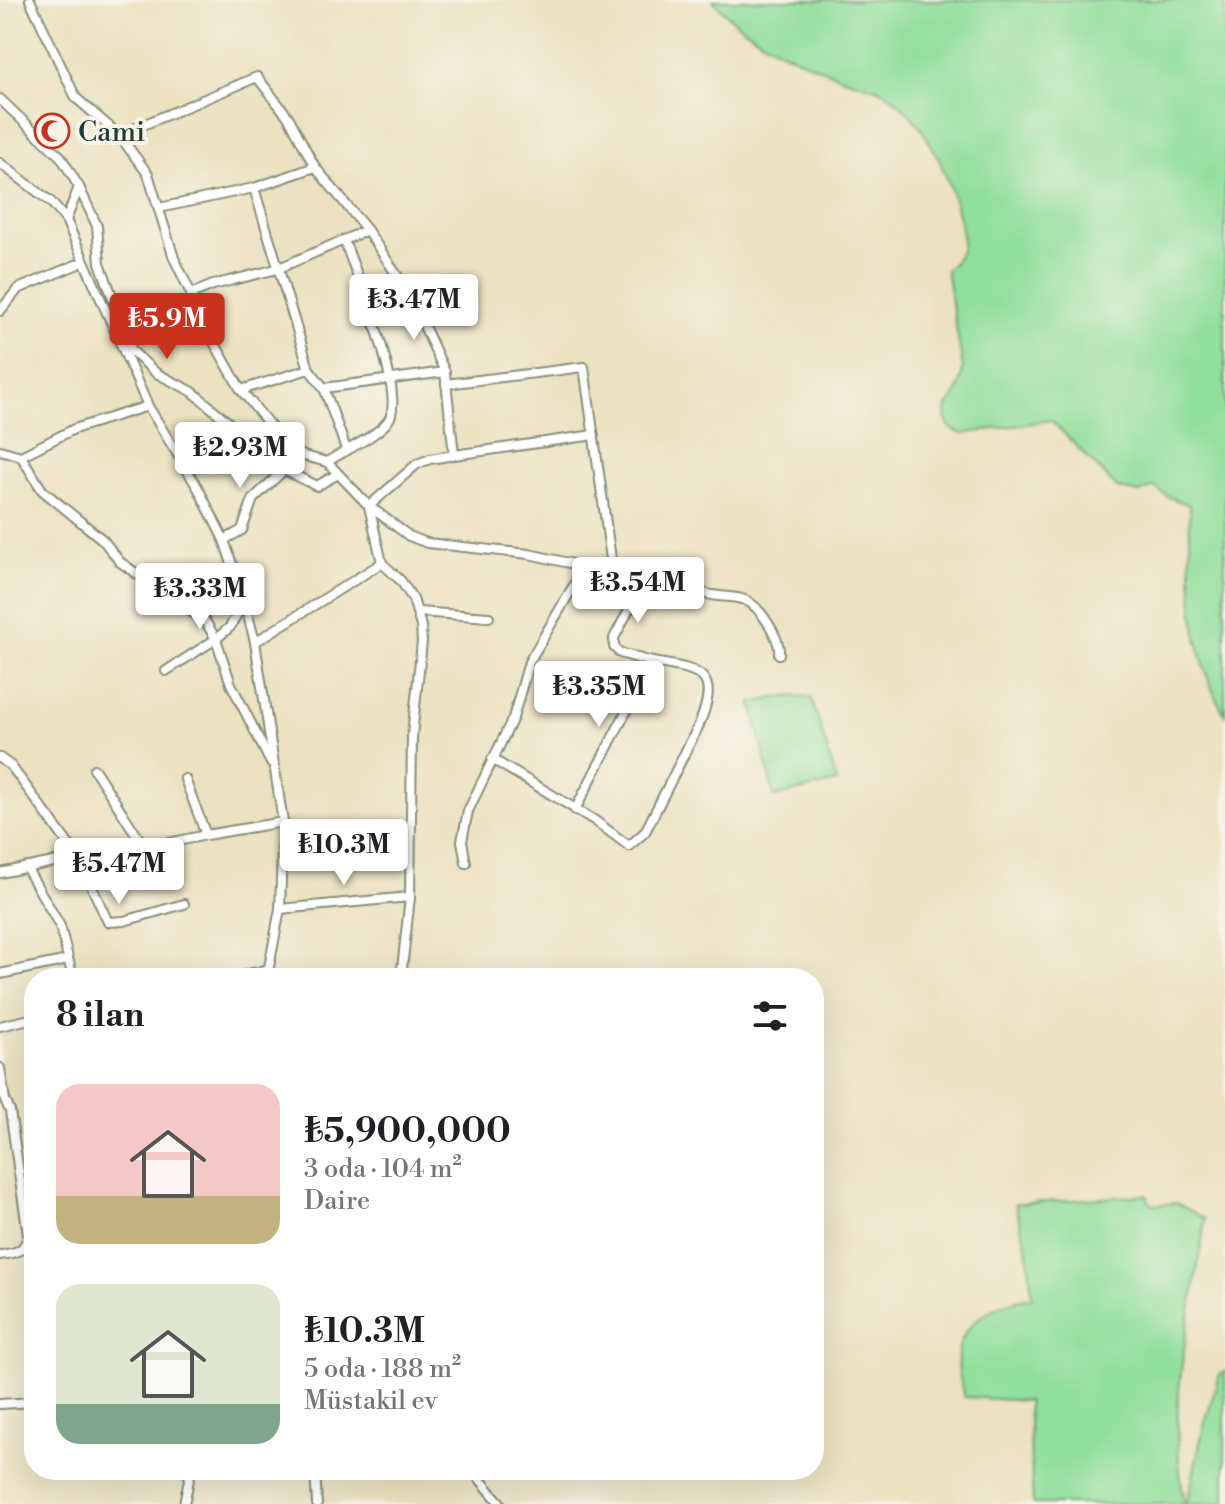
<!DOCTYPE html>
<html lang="tr">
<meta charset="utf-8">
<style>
body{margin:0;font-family:"Libre Bodoni",serif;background:#f6f6f6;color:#202124;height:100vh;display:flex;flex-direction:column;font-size:30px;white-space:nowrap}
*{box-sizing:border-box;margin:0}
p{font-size:26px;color:#757577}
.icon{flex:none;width:44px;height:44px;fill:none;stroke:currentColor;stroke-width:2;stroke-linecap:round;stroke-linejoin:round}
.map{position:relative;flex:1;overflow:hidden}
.drawer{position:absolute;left:24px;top:968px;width:800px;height:512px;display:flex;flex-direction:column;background:#fff;border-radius:32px;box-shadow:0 8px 32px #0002}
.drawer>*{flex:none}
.price{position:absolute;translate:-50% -68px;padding:0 18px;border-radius:8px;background:#fff;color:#222;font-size:26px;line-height:52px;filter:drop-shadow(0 2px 4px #0008)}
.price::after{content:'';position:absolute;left:50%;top:48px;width:24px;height:18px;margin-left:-12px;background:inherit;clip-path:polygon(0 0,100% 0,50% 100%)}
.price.on{background:#c8321e;color:#fff}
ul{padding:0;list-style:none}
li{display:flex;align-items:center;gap:24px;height:200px;padding:0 32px}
li span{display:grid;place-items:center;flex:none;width:224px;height:160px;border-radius:24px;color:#555}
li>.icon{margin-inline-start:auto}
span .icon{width:96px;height:96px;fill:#fffc;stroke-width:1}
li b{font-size:34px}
h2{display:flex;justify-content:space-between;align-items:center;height:96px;padding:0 32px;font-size:34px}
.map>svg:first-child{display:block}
.green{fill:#91df9c;stroke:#588e68;stroke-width:2}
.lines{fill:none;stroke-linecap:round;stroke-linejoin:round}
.minor-casing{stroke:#868f7a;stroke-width:12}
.minor{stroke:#fff;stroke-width:8}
.labels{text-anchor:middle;stroke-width:8;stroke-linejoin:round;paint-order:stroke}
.poi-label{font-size:28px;fill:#1f3d34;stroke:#f7f3e8;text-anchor:start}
</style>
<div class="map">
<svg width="1225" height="1504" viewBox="0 0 1225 1504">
<rect width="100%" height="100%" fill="#f7f3e8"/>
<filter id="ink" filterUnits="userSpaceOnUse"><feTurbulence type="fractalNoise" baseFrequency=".0125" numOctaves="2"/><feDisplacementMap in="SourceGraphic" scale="16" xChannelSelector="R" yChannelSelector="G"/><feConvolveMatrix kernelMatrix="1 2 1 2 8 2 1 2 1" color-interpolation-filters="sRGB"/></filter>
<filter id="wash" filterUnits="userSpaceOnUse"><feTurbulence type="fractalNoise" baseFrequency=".006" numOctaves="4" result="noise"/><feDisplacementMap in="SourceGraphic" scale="32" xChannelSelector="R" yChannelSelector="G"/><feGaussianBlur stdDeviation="1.8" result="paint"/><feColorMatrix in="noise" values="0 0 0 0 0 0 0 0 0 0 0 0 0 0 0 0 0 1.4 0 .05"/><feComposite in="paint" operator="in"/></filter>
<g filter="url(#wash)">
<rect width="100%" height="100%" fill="#ece1c0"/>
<g class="green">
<path d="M713,0H1225V715C1186,647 1192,581 1189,505L1167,496L1154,487L1139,493L1117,488L1051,420L962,434L951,429L945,418L947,407L959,389L963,367L946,270C969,252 963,234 957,210C947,169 924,121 889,95C878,86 858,83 844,78C798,60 744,38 713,0Z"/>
<path d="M800,696L811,697L837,782L774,797L752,703L778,697Z"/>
<path d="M1147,1195L1149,1202L1155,1205L1177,1203L1205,1219C1192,1319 1164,1401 1185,1504H1033L1028,1401L964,1397C961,1384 957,1368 958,1354C962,1318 1002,1301 1032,1297L1028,1252L1015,1204Z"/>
<path d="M1225,1371V1504H1187L1203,1429L1219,1376Z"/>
</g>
</g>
<g filter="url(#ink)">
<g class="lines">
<g class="minor-casing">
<g id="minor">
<path d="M30,0L76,98L119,135L148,174L174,258L215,344L241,390L289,449L304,456L327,462L369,506L382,563"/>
<path d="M0,99L61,157L79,187L66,220"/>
<path d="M119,135L257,77L289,118L315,167L367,230L410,295L445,372L454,455L430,459L417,464L369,506L409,536L427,543L529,554L712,595C722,597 735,596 745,600C760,606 781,639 779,654"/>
<path d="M0,163L51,202L66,220L148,406L198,488L224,540L244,600L255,642L283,822L280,909L267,978"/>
<path d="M79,187L97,226L100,263L132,351L156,373L193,392L284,470L317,486L336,475"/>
<path d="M254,188L309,369L324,388L346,449"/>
<path d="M159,208L254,188L315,167"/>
<path d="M191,294L213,285L277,269L367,230"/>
<path d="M0,311L18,289L83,262"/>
<path d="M446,384L584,367L613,573"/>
<path d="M324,388L445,372"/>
<path d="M241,390L309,369"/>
<path d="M0,450L21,456L42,490L103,540L120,562L205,621L216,639L231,684L271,763"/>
<path d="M454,455L594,435"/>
<path d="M21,456L74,429L148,406"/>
<path d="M327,462C344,451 377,436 388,421C408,396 355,271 344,240"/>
<path d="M224,540L242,530L253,499L284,470"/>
<path d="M418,612L489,617"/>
<path d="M255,642L382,563L401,581L413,599L421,626L422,642L412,735L410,897L401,978"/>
<path d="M166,671L216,639L230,627L244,601"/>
<path d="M0,758L11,766L78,857L108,922L124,921L184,904"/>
<path d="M492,759L594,820L629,846L645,832L699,725C720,674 702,670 658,663C645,661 632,656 620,653L614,647V638L644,581"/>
<path d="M94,769L145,848"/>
<path d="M185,779L206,835"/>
<path d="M575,810L652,662"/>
<path d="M466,863L462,841L468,811L513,718L529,662L584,568"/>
<path d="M26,867L60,926L73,978"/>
<path d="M0,873L78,857L145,848L206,835L283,822"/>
<path d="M280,909L410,897"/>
<path d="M0,974L68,960"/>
<path d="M232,978L269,969"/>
<path d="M33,1019L34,1049"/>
<path d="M0,1026L34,1018"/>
<path d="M0,1068L5,1100L10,1111L28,1235C25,1252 15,1253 0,1255"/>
<path d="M0,1404L34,1402"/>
<path d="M242,1470H244"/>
<path d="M315,1470L317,1504"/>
<path d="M472,1470L501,1504"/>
<path d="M184,1504L191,1470"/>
</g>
</g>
<use href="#minor" class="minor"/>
</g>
</g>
<defs>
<g id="mosque-ring" transform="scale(1.8)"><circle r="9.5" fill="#f7f3e8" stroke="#c8321e" stroke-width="1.5"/><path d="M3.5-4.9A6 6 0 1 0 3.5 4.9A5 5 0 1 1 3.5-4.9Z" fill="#c8321e"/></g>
</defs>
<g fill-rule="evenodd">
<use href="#mosque-ring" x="52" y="131"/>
</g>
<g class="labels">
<g class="poi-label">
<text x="78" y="141">Cami</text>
</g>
</g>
</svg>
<b class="price" style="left:414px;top:342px">₺3.47M</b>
<b class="price on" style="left:167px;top:361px">₺5.9M</b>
<b class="price" style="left:240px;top:490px">₺2.93M</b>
<b class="price" style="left:638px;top:625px">₺3.54M</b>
<b class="price" style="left:200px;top:631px">₺3.33M</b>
<b class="price" style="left:599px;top:729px">₺3.35M</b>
<b class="price" style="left:344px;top:887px">₺10.3M</b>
<b class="price" style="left:119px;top:906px">₺5.47M</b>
<section class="drawer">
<h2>8 ilan<svg class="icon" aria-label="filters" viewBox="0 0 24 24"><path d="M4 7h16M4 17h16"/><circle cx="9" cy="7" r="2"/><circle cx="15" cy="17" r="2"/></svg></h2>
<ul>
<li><span style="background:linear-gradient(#f6c9c9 70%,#c2b280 0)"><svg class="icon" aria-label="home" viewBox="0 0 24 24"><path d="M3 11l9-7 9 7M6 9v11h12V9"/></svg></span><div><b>₺5,900,000</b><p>3 oda · 104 m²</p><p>Daire</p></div></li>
<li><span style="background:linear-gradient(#dfe7d0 75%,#7fa58c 0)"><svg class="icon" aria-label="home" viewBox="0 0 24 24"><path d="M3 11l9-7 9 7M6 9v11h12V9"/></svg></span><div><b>₺10.3M</b><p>5 oda · 188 m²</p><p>Müstakil ev</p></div></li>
</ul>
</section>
</div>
